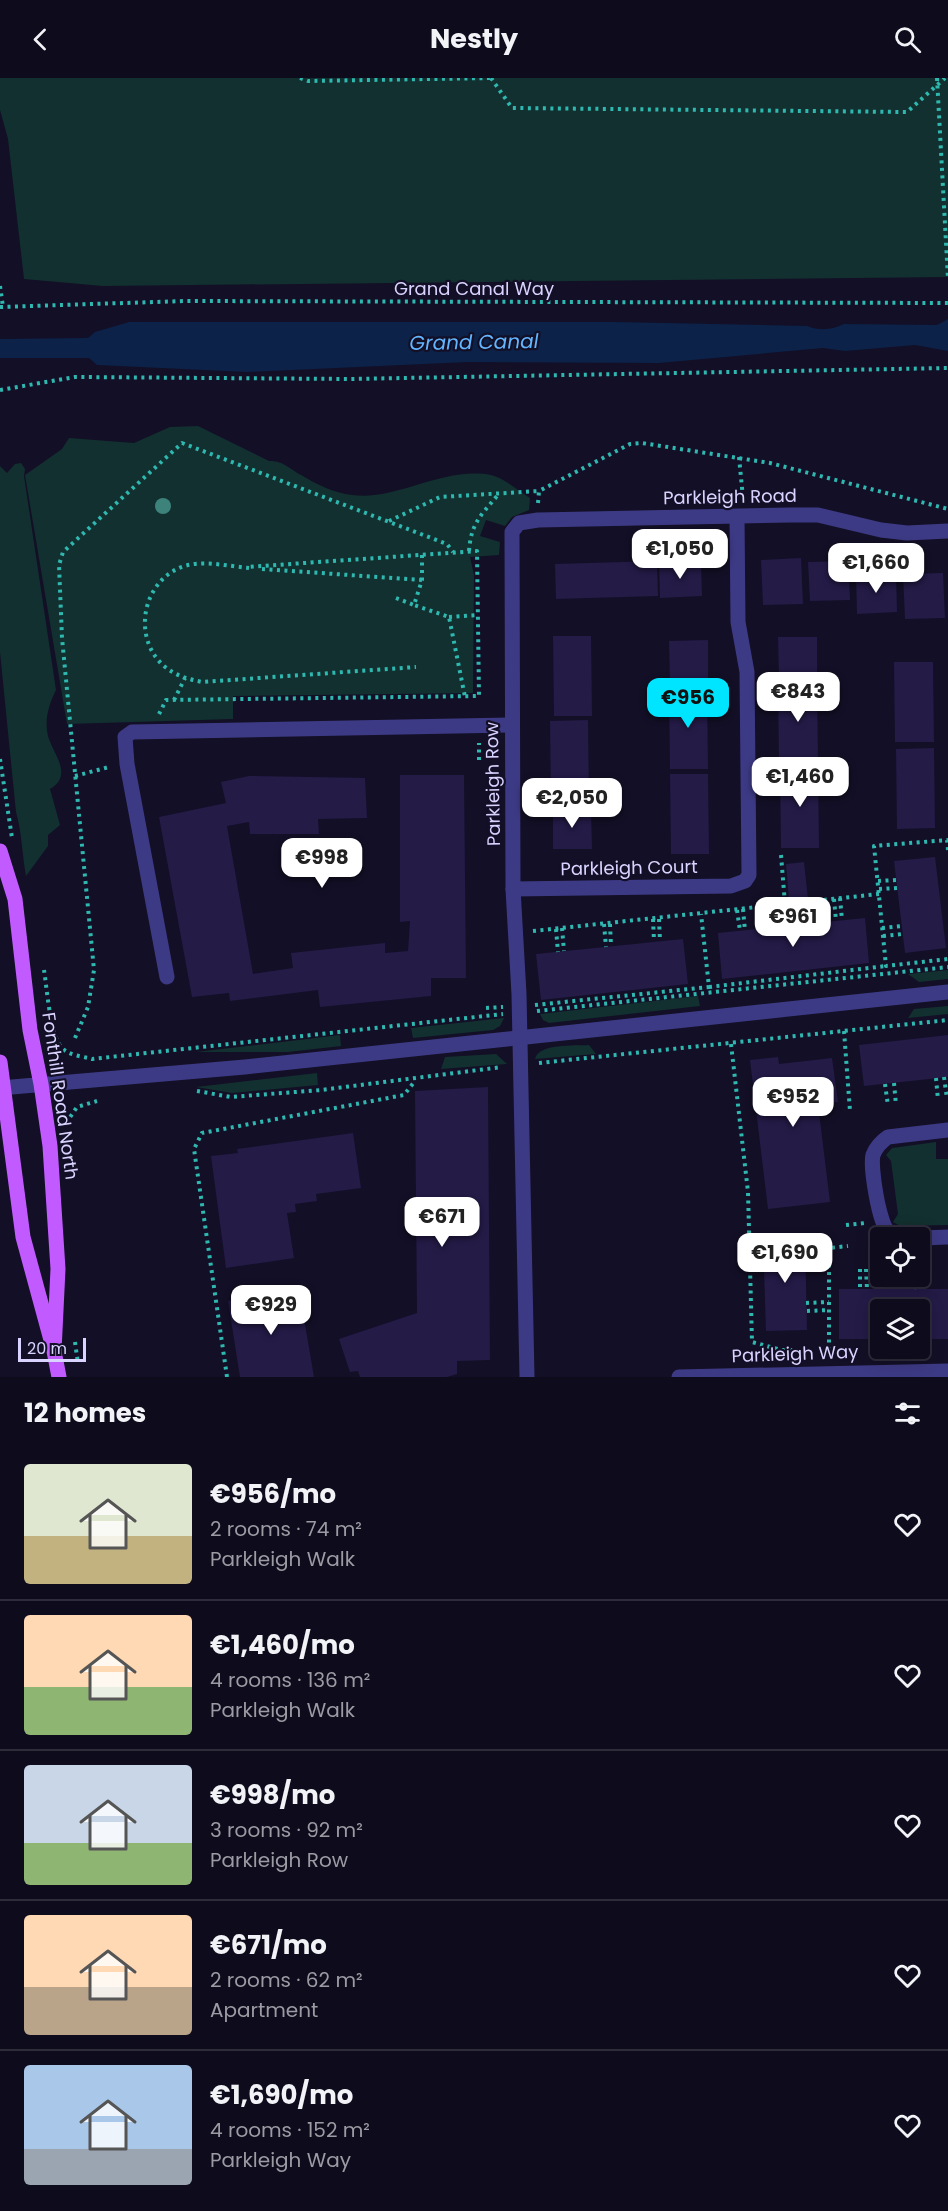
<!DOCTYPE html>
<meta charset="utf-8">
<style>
body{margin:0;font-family:Poppins,sans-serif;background:#171425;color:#f1f3f6;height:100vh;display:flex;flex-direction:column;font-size:22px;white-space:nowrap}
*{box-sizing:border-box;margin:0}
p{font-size:20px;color:#9b9ba3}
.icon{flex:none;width:33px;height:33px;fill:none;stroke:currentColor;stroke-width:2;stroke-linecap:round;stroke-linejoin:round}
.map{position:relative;height:1299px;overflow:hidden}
.panel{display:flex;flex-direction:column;background:#0e0b1c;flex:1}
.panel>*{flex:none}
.fabs{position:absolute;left:870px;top:1149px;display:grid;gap:12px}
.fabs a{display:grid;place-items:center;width:60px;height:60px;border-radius:6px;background:#0e0b1c;box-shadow:0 3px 15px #0003,0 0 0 2px #2e2b3b;font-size:30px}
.scale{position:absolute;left:18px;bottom:15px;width:68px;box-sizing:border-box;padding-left:6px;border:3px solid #d9d4ff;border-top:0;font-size:16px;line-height:21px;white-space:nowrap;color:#d9d4ff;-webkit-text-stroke:4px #130f26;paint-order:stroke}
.price{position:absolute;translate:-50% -51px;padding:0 14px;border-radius:12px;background:#fff;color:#222;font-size:20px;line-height:39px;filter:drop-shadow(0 2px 3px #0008)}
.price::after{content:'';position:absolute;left:50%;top:36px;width:18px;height:14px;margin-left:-9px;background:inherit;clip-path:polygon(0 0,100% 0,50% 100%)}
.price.active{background:#00e5ff;color:#111}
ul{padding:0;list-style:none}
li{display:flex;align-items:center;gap:18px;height:150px;padding:0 24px}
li+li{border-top:2px solid #2e2b3b}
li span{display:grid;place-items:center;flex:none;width:168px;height:120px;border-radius:6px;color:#555}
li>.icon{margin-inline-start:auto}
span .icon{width:72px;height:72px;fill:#fffc;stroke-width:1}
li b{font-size:26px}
h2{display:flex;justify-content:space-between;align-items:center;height:72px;padding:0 24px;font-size:26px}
header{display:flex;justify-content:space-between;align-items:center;height:78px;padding:0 24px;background:#0e0b1c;font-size:27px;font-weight:700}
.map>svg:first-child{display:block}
.green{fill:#12302f}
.water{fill:#0c2248}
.building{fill:#241b47}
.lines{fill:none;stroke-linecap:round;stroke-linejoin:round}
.path{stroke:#2fb8b0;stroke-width:4;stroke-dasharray:3 4.5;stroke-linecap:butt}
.minor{stroke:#3d3a85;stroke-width:15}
.major{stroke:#c25bff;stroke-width:15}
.tree{fill:#3d827b}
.labels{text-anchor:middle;stroke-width:4.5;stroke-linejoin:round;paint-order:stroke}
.street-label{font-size:18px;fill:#d9d4ff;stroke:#130f26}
.water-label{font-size:20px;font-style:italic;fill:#62b6ff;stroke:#130f26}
</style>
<header><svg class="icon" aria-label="back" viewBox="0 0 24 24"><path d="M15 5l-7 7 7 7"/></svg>Nestly<svg class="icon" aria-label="search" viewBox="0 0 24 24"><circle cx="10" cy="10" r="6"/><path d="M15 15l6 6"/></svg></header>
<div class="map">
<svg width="948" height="1299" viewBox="0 0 948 1299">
<rect width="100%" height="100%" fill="#130f26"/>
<g class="green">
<path d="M0,0H948V199L103,208L24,201L8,61L0,32Z"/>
<path d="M198,348L269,383C284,383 288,390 301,397C316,406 334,415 352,417C397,423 443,388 491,397C504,400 519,413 530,420L529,432L512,439L505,448L486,442L480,458L500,464L499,477L470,479L474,497L473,615L233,618V641L67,646L25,397L62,371L69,360L134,365L170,349Z"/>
<path d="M21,385L25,391L24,398L56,612C49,626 44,642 48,658C53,676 74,697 50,711L60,747L48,757V768L26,798C22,776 22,755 16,734L0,574V388L7,395L15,386Z"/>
<path d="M948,892V901L919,904L908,896Z"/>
<path d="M698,918L700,928L549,945L543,942L540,936Z"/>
<path d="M948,928V936L908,940L914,931Z"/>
<path d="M504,940L500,948L493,952L413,960L411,950Z"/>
<path d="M340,957L341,968L288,974H196Z"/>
<path d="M589,967L596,976L535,981C539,965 574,968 589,967Z"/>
<path d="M496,976L507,986L441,991L445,979Z"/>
<path d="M317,995L318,1007L232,1015L196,1009Z"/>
<path d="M936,1064V1081H948V1147L900,1148L893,1144L898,1136L891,1083L886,1077L892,1070Z"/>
</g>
<path class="water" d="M948,241V273L915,267L845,273L823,270L659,285L468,284L247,294L97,287L89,280H0V261L88,260L95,254L129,244H615L807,248C820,253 831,252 844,246L937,247Z"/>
<g class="building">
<path d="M801,480L803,526L763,527L761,482Z"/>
<path d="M657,483L658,518L556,521L555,486Z"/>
<path d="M848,483L850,522L810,523L808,484Z"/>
<path d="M701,484L702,518L660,520L659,485Z"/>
<path d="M943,495L945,540L905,541L903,496Z"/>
<path d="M876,496H896L897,534L857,536L856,497Z"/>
<path d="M553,558H591L592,638H554Z"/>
<path d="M778,559H817V598L779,599Z"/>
<path d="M708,562V602L670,603L669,563Z"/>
<path d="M894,584H933L934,664H895Z"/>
<path d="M817,604L818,684L779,685L778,605Z"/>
<path d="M669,611H707L708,691H670Z"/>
<path d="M588,642L589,723H551L550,643Z"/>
<path d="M934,670L935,750L897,751L896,671Z"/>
<path d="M780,690H818L819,770H781Z"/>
<path d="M670,696H708L709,776H671Z"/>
<path d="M400,697H464L466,900H431V918L320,929L318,912L230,923L229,915L192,919L159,739L226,725L221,704L249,698L365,700L367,740L318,741L319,756H250L249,744L227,748L253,896L293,890L291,875L385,865V875L408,873L410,843L400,844Z"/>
<path d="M553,731H591L592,771H553Z"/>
<path d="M935,779L946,870L905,875L894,783Z"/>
<path d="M804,784L808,821L789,822L786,786Z"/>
<path d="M865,840L869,885L722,901L718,855Z"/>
<path d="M683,861L688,906L541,922L536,876Z"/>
<path d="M948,957V999L864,1008L859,967Z"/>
<path d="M778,979L779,986L832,980L838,1024L818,1026L830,1124L768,1131L750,982Z"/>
<path d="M488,1009L490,1282L457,1283V1296L447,1299H360L358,1293L350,1294L339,1261L417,1235L415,1013Z"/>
<path d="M353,1055L361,1110L316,1116L317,1123L295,1126L296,1134L287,1135L294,1180L226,1190L211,1078L238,1075L237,1071Z"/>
<path d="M805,1160L807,1252L766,1253L763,1161Z"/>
<path d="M299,1211L314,1299H240L228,1223Z"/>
<path d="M839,1211H948V1261H920V1232H880V1261H839Z"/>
</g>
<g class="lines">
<g class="path">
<path d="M300,0L308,3L491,0"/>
<path d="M491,0L512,30L907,34L945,0"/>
<path d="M937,0L948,201"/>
<path d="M0,208L3,229"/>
<path d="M0,229L186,223L948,225"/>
<path d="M0,312L75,299L350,301L948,290"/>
<path d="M739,379L743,420"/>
<path d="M538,425L539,413L630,366L642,365L770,385L948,431"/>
<path d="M389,443L440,419L539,413"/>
<path d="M469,473C471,446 480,438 497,418"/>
<path d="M422,477V502L414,527L449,539L465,619"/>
<path d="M249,490C227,488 199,481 179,490C141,507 133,561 164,588C176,598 188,601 202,604L416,589"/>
<path d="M262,491L422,502"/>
<path d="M396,520L414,527"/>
<path d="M449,539L478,537"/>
<path d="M174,622L185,600"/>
<path d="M159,636L166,622L479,618L477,473L247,489"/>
<path d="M0,681L12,760"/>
<path d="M479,682V665"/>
<path d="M75,698L109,689"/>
<path d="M948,772L947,762L874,768L886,888L948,881"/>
<path d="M781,777L785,826"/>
<path d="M878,803L896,802"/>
<path d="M879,811L897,810"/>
<path d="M840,820L842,842"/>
<path d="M834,821L836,843"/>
<path d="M786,826L788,848"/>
<path d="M791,826L793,848"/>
<path d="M743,831L745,853"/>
<path d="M737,832L740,853"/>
<path d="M653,841L654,863"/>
<path d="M659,841L660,863"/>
<path d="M604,846L606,869"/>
<path d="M610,846L611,868"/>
<path d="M562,850L564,873"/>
<path d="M882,850L902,848"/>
<path d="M556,851L558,874"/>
<path d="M533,853L879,816"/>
<path d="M883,858L902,856"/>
<path d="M44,892C47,910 50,958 62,970C70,978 82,978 92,981L503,936"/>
<path d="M709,909L886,888"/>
<path d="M535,927L709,909L701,836"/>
<path d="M486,930L503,929"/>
<path d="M537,933L948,889"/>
<path d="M844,953L850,1033"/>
<path d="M75,960L88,929L94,892L62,560L59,487L63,474L182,365L447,466L453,474"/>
<path d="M731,966L748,1114L752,1264L781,1272H806V1278"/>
<path d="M539,985L948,942"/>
<path d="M944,999L947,1021"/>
<path d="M936,1000L938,1022"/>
<path d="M894,1005L896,1027"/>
<path d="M885,1006L888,1028"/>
<path d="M197,1013L231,1019L321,1012L502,989"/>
<path d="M66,1045L77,1029L97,1023"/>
<path d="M846,1147L865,1145"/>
<path d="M805,1178L829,1177"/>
<path d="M805,1186L829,1185"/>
<path d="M860,1191V1211"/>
<path d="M866,1191L867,1211"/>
<path d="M908,1198V1211"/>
<path d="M914,1211L915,1198"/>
<path d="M806,1225L829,1224"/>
<path d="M807,1233L829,1232"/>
<path d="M75,1264L78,1286"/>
<path d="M829,1272V1170L848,1168"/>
<path d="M227,1299L194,1071L202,1055L404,1017L415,1003"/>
</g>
<g class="minor">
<path d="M513,811L731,808L745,803L749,797L747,594L738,544L737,439"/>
<path d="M167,899L127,686L125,659L132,654L512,647"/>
<path d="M0,1010L245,989L948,914"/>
<path d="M948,1052L888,1059C882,1063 876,1069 873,1077C870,1088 879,1146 888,1153C902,1164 931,1159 948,1159"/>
<path d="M527,1299L519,916L513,811L512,454L519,445L538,442L790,437H818L881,452L907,455L948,453"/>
<path d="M679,1299L948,1293"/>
</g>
<g class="major">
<path d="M0,773L15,821L30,952L41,1006L50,1068L58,1191L54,1273"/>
<path d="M0,984L23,1159L54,1273L59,1299"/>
</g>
</g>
<circle class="tree" cx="163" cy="428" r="8"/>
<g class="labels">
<g class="street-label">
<text x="474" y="217">Grand Canal Way</text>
<text transform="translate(730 419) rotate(-1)" y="6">Parkleigh Road</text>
<text transform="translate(493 706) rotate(-91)" y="6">Parkleigh Row</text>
<text transform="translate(629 790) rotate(-1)" y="6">Parkleigh Court</text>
<text transform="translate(60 1018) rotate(82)" y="6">Fonthill Road North</text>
<text transform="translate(795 1276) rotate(-2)" y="6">Parkleigh Way</text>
</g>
<g class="water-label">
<text transform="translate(474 264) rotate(-1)" y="7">Grand Canal</text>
</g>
</g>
</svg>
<div class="fabs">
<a><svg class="icon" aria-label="locate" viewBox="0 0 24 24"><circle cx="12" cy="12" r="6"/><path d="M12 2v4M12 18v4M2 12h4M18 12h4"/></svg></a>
<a><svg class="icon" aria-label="layers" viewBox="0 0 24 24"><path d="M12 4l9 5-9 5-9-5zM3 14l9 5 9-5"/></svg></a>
</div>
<div class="scale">20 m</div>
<b class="price" style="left:680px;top:502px">€1,050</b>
<b class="price" style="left:876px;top:516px">€1,660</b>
<b class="price" style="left:798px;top:645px">€843</b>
<b class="price active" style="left:688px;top:651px">€956</b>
<b class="price" style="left:800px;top:730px">€1,460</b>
<b class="price" style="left:572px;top:751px">€2,050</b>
<b class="price" style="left:322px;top:811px">€998</b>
<b class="price" style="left:793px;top:870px">€961</b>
<b class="price" style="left:793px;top:1050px">€952</b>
<b class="price" style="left:442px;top:1170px">€671</b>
<b class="price" style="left:785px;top:1206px">€1,690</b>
<b class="price" style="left:271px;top:1258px">€929</b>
</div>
<section class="panel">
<h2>12 homes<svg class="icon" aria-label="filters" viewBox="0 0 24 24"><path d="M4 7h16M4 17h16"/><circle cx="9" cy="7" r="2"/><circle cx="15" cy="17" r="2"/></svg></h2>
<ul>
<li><span style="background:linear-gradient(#dfe7d0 60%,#c2b280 0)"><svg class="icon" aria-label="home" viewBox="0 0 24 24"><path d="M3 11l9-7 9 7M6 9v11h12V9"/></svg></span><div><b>€956/mo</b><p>2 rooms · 74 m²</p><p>Parkleigh Walk</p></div><svg class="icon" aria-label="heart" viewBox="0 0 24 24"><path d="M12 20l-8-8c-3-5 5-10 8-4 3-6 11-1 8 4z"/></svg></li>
<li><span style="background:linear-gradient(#ffd9b3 60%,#8fb573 0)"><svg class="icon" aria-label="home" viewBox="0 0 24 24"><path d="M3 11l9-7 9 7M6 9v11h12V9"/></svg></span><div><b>€1,460/mo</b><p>4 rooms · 136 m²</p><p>Parkleigh Walk</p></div><svg class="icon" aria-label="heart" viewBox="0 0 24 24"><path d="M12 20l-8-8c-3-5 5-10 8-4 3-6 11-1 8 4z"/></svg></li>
<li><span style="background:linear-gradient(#c9d6e8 65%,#8fb573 0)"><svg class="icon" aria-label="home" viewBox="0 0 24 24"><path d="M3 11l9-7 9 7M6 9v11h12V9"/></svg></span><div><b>€998/mo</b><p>3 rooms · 92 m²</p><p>Parkleigh Row</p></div><svg class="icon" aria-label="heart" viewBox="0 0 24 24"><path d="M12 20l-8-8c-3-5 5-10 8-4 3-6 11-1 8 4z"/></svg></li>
<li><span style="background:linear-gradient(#ffd9b3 60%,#b9a48a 0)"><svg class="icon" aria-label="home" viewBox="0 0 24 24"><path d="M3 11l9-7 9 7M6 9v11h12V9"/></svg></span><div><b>€671/mo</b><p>2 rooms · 62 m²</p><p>Apartment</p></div><svg class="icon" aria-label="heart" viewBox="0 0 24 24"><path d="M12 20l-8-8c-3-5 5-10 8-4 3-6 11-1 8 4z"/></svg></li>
<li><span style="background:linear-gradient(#a9c7e8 70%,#9aa5b1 0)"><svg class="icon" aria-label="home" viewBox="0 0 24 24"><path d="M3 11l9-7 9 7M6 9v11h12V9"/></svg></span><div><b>€1,690/mo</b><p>4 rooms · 152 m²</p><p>Parkleigh Way</p></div><svg class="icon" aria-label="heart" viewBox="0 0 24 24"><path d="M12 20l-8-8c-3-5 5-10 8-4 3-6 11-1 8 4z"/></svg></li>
</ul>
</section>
